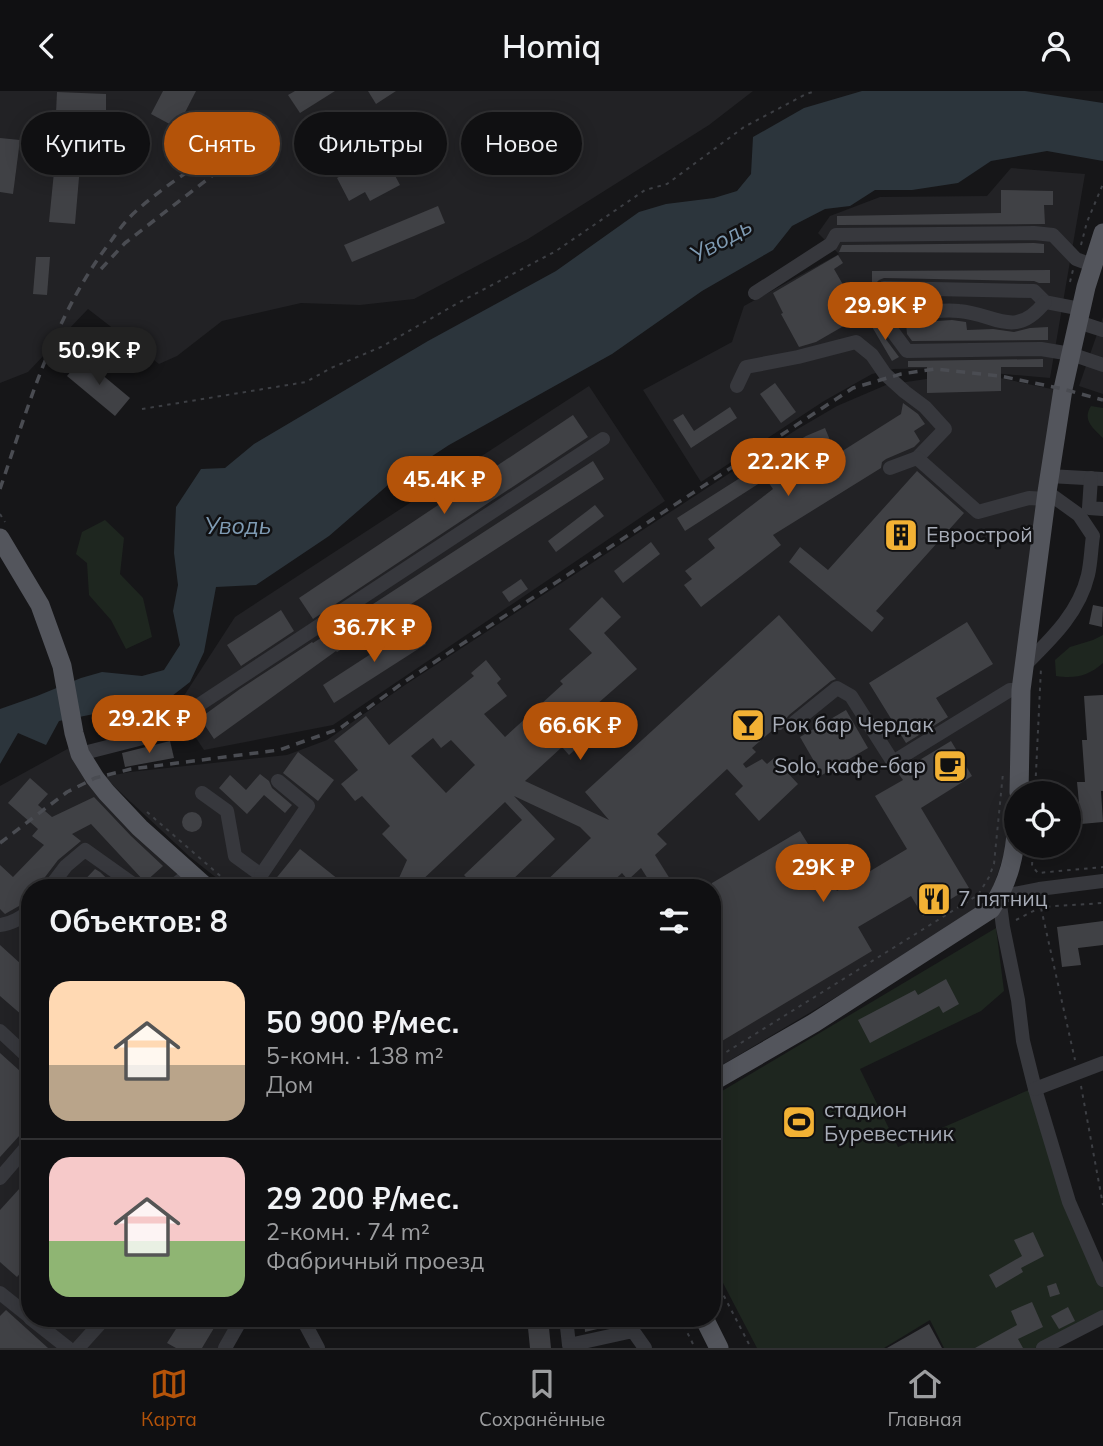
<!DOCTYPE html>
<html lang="ru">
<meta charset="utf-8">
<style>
body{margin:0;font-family:Mulish,sans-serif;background:#19191b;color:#f1f3f6;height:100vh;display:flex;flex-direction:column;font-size:26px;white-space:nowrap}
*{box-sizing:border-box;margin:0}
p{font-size:23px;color:#9c9d9f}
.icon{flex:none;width:38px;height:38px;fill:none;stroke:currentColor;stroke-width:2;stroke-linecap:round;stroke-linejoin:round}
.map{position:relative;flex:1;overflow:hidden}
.details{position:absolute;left:21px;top:788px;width:700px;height:448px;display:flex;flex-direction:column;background:#101012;border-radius:28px;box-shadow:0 4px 18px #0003,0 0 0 2px #303032}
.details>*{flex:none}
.top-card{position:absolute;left:21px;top:21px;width:700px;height:63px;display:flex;gap:14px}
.buttons{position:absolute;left:1004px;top:690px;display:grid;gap:14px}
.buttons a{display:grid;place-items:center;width:77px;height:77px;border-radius:50%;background:#101012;box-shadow:0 4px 18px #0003,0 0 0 2px #303032;font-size:35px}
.price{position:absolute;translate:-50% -60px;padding:0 16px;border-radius:24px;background:#b45309;color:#fff;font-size:23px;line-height:46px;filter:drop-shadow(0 2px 4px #0008)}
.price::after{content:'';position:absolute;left:50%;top:42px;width:21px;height:16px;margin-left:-10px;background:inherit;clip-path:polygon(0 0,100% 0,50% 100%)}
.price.current{background:#222;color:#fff}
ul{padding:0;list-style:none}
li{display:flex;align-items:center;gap:21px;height:175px;padding:0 28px}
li+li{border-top:2px solid #303032}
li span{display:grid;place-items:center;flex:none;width:196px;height:140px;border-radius:21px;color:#555}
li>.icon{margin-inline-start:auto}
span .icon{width:84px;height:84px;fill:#fffc;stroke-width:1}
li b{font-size:30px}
h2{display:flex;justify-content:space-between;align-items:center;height:84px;padding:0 28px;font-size:30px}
.pill{padding:0 24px;border-radius:32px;background:#101012;box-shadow:0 4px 18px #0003,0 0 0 2px #303032;font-size:24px;line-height:63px}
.pill.current{background:#b45309;color:#fff}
header{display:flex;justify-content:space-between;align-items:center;height:91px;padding:0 28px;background:#101012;font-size:32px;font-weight:600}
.dock{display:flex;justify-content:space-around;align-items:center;height:98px;border-top:2px solid #303032;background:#101012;font-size:19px;color:#9c9d9f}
.dock a{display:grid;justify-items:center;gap:4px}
.dock .current{color:#b45309}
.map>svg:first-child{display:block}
.built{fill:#222225}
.green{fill:#1e261f}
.water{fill:#2c353c}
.building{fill:#404145;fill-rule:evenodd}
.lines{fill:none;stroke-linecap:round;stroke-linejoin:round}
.path{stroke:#3d3f44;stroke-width:2;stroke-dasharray:3.5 5;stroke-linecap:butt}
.minor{stroke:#37383d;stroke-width:14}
.major{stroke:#53555c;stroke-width:19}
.rail{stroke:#4a4c52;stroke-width:3.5;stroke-dasharray:9 7;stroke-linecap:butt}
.labels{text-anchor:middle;stroke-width:5;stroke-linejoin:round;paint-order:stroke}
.poi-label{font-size:21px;fill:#a8adb8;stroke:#111113;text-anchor:start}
.water-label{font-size:23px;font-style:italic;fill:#7f9bb3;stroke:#111113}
</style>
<header><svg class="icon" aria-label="back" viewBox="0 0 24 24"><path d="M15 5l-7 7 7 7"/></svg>Homiq<svg class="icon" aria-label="person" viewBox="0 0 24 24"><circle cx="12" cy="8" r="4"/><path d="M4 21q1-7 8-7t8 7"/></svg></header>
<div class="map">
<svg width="1103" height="1257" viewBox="0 0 1103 1257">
<rect width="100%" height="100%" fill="#161618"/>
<g class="built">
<path d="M0,0H753L709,34L528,148L414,208L360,214L301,212L222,230L177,265L159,273L88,218L28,281L0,292Z"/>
<path d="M1011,77L1085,83L1050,287L935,277L894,278L872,283L824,310L701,391L643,299L732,251L744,215L839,163L818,142L830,125L880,106L987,105Z"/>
<path d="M1103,226V303L1079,295Z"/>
<path d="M933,287H1000L1056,299L1014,675L1011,719L1008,750L998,782L990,805L979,821L712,980V796H228L190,766L104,686L130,681L287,664L327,649L405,594L796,339L837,315L886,294Z"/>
<path d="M589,295L665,410L333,634L204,659L176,617L235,526Z"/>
<path d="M71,656L200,796H30V1227H239L222,1257H0V695Z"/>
</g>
<g class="green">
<path d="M1091,315L1103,317V347C1093,337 1082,329 1091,315Z"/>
<path d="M105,429L124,447L120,483L143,507L152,546L126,558L111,529L89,504L87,472L76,463L82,441Z"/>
<path d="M1103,544V572C1088,585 1076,588 1056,585L1055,569L1070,556L1093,549Z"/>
<path d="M996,837L1004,900L981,920L860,978L898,1056L1031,998L1103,1190V1224L1036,1257H944L930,1229L884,1257H757L712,1171V1006Z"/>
</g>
<path class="water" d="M862,0H1025L1103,12V70L1047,60L991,70L958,92L912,99H875L850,115L825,118L792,135L773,159L702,200L612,263L449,354L388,394L329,445L256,494L216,496L204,561L190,591L163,612L136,623L109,620L59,630L46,654L18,642L0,673V618L37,605L81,587L102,581L142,585L164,579L180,554L173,520L178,494L174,462L176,416L201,378L225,377L254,353L325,311L428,250L556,180L639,121L666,113L714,107L737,100L751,83L753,46L804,17Z"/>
<g class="building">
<path d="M163,0H196L177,37L151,23Z"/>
<path d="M295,0H335L300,22L288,4Z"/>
<path d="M368,0H396L376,13Z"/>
<path d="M57,1L106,3V24L56,22Z"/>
<path d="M0,47L20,49L13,103L0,101Z"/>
<path d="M56,61L81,63L75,133L49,131Z"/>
<path d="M383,62L400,94L370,110L365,101L349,110L337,87Z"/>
<path d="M1001,99L1053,100V114H1044L1045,133L837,134V125L1001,122Z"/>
<path d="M438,115L445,132L352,171L344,154Z"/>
<path d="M1034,152L1044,153V162L839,161L842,154Z"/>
<path d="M838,164L843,172L834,178L861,225L816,251L799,256L781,223L783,222L773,202Z"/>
<path d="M36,166H50L47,204L33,203Z"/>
<path d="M1050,179V192H1039L1034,190L884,187L879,189L875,193H872V180Z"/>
<path d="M952,229L966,231L967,239L993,238L1014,241L1030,237L1048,236V249L912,250L907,243L906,232Z"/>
<path d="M878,230L879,239L899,266L892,270L871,234Z"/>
<path d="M82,267L130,307L115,325L67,285Z"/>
<path d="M1043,268V276H1001V300L927,302V276H908V270Z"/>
<path d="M775,292L796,321L781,332L760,303Z"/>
<path d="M903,312L918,323L925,333L914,340L920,350L914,356L886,368L882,371L881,377L773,444L781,454L701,516L684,494L692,488L685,480L715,457L708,448L773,398L766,388L685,440L677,427L806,345L825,337L836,364L901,323Z"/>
<path d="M730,316L737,327L691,357L673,329L683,323L694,340Z"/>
<path d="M573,324L588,346L313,528L299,507Z"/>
<path d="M593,370L604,388L337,561L336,560L214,648L200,627L240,598L312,551L313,552Z"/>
<path d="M917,380L964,422L876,520L884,527L872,541L789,471L800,456L828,479Z"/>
<path d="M595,414L604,425L556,461L548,450Z"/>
<path d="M651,451L660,463L623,492L614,480Z"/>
<path d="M521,488L528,498L509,511L502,501Z"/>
<path d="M602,506L621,526L604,542L637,578L588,621L594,627L570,648L578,656L569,664L562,656L525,690L609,729L585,701L779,524L836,588L831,590L789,624L786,628V634L781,639H777L775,637L752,657L756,661L743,673L746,677L762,668L767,673L774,667L798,693L759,730L735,703L743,695L727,678L657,743L667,753L655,764L675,796H653L641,777L628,789L622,782L607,796H540L591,747L580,736L514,705L555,748L505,796H503L493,786L483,796H475L464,784L522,729L505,711L418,793L417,796H395L407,769L382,743L390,735L362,705L355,710L341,693L358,679L334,650L366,625L389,654L474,585L471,582L486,569L501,588L497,592L507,605L484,623L505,646L563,593L560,590L592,562L569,538ZM433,647L441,657L451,649L475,674L446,702L411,665Z"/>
<path d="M1093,514L1103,516L1102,536L1089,533Z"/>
<path d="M281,519L294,540L241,575L227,554Z"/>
<path d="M967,531L993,573L936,607L948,626L906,652L869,592Z"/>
<path d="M414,535L426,553L334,612L323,594Z"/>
<path d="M1103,604V700H1101L1103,731L1081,733L1077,691H1085L1082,649H1087L1084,605Z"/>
<path d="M846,619L868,657L822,684L800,646Z"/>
<path d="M170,650L174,667L125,676L122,662Z"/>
<path d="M951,650L972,685L921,717L969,797L923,825L911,805L858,836L872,860L712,956V792L800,740L837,800L907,758L875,705L903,689L898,682Z"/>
<path d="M298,661L334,689L318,710L283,682Z"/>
<path d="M260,683L269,690L272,697L292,714L285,722L264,704L247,723L219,697L230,684L246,699Z"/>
<path d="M30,687L48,703L38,714L52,726L94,706L131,745L163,775L145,791L91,733L72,743L81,750L58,769L42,790L41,796H30V807L26,811L5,823L0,818V774L13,786L44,754L32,745L38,738L8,712Z"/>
<circle cx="192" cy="731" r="10"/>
<path d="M300,758L348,796H269Z"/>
<path d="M95,778L100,781L116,796H78Z"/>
<path d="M1103,830V854L1078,857L1081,874L1062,876L1057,836Z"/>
<path d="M0,854L21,873L30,863V894L23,901L30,906V931L0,905Z"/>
<path d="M946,888L959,913L943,922L939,915L870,952L858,929L915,899L918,904Z"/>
<path d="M0,962L30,989V1033L0,1066Z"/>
<path d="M30,1086V1171L17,1186L0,1171V1119Z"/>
<path d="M1033,1141L1044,1165L1021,1177L1023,1181L996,1197L989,1184L1022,1165L1014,1149Z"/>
<path d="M1056,1192L1060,1203L1050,1206L1047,1195Z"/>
<path d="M1032,1211L1043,1236L1018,1248L1023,1257H975L1017,1234L1011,1220Z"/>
<path d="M1068,1216L1075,1230L1059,1238L1051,1225Z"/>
<path d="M6,1219L48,1257H0V1225Z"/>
<path d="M183,1227H220L202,1257H176L167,1252Z"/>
<path d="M527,1227H548L551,1257H530Z"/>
<path d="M584,1227H613L614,1234L585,1241Z"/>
<path d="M929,1233L942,1257H887Z"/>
</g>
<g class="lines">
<g class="path">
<path d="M1081,154L1087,131L1103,93"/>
<path d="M1070,191L1073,179"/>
<path d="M142,318L306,291L331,277L381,256L458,212L556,160L645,99L667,93L744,36L806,3L816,0"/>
<path d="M0,423L5,431"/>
<path d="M1035,702L1041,577"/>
<path d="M147,721L233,796"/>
<path d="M1033,754L1032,775L1038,782L1103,776"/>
<path d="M1041,817L1075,969"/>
<path d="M1016,829L1041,816L1103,812"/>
<path d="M712,970L978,804L989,786L994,773L1003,682"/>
<path d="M1081,995L1103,1114"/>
<path d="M712,1182L751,1257"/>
<path d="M680,1227L695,1257"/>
</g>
<g class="minor">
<path d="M884,197L1034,200L1045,211L1081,218"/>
<path d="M755,202L831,153L836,144L1034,142L1053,144L1076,168L1092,174"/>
<path d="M909,223C925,221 943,218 959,220C996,223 1015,249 1045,211"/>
<path d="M1078,231L1103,239"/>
<path d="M887,233L907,260L1041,258L1071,263L1103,274"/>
<path d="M737,295L746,276L798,266L856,251L872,264L885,283L905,301L925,316L945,338L917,367"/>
<path d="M890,377L917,367L978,421L1029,407L1046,408"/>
<path d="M1049,385L1103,388"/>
<path d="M1091,387L1089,417L1103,418"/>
<path d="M1025,574C1051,548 1079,522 1088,484C1091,471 1091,458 1093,445L1079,424L1047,401"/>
<path d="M795,631L837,597L851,605L893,671L1010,599H1021"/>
<path d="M80,663L174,639L182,625L603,348"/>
<path d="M202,702L227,720L235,765L261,784L254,796"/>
<path d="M261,784L308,715L278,690"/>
<path d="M1103,790L1039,798L999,806L1003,836L1018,909L1023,950L1035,998L1069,1111L1103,1189"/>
<path d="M50,796L66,775L85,759L137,796"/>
<path d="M172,796L190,782"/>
<path d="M0,834C11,833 23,826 30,819"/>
<path d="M0,940L30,968"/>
<path d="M1035,998L1103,972"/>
<path d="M0,1087L30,1052"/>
<path d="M0,1202L30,1226"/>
<path d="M30,1227L68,1257"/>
<path d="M302,1227L318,1257"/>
<path d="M566,1227L569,1254L633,1240L645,1257"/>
<path d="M78,1257L105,1227"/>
<path d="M225,1257L242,1227"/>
<path d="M1043,1257L1103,1226"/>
</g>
<g class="major">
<path d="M0,447L40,514L62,575L74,642L80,663L95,687L106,701L140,737L206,796"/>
<path d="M1019,702L1021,599L1047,401L1063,298L1086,196L1103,142"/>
<path d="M712,991L814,932L991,818C1009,791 1015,764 1017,732"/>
<path d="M704,1227L719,1257"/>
</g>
<g class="rail">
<path d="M101,178L125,152L244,60"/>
<path d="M0,398C29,313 55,222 111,150C118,140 126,129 135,121C164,95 198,73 232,54"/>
<path d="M0,752L67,701L95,687L131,678L279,659L339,638L404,591L853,297L901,283L935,278L1000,285L1063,298L1103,309"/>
</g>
</g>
<defs>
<g id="building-square" transform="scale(1.75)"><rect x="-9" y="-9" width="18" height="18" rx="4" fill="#f2b134" stroke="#111113"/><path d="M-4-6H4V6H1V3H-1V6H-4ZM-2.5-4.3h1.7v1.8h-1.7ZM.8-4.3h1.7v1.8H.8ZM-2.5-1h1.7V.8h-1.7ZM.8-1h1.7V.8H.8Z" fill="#111"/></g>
<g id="bar-square" transform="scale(1.75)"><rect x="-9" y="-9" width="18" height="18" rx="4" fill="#f2b134" stroke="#111113"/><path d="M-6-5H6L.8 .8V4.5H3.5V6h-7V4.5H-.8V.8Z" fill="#111"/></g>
<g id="cafe-square" transform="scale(1.75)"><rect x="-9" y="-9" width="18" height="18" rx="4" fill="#f2b134" stroke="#111113"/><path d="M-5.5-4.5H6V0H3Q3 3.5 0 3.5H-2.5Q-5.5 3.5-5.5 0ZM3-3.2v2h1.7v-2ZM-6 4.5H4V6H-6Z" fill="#111"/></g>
<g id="restaurant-square" transform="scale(1.75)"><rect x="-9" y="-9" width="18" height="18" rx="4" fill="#f2b134" stroke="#111113"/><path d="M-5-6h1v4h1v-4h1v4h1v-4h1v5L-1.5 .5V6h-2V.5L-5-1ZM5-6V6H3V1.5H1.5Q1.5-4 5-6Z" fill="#111"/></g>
<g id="stadium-square" transform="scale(1.75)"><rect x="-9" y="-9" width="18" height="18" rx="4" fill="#f2b134" stroke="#111113"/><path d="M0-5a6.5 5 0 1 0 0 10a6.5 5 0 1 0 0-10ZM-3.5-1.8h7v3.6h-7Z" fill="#111"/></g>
</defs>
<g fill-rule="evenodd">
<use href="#building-square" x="901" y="444"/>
<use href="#bar-square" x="748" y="634"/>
<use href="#cafe-square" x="950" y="675"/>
<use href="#restaurant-square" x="934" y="808"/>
<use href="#stadium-square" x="799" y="1031"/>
</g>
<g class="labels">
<g class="poi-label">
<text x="926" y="451">Еврострой</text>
<text x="772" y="641">Рок бар Чердак</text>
<text x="926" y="682" text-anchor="end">Solo, кафе-бар</text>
<text x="958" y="815">7 пятниц</text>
<text x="824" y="1026">стадион<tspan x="824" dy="24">Буревестник</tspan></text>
</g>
<g class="water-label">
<text transform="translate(721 149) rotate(-29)" y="8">Уводь</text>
<text x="238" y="443">Уводь</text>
</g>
</g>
</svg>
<div class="buttons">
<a><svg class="icon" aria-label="locate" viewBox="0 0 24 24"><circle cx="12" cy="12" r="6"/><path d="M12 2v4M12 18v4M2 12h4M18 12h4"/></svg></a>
</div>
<b class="price" style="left:885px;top:251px">29.9K ₽</b>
<b class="price current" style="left:99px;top:296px">50.9K ₽</b>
<b class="price" style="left:788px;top:407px">22.2K ₽</b>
<b class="price" style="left:444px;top:425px">45.4K ₽</b>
<b class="price" style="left:374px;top:573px">36.7K ₽</b>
<b class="price" style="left:149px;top:664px">29.2K ₽</b>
<b class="price" style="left:580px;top:671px">66.6K ₽</b>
<b class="price" style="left:823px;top:813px">29K ₽</b>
<div class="top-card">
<a class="pill">Купить</a>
<a class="pill current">Снять</a>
<a class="pill">Фильтры</a>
<a class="pill">Новое</a>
</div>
<section class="details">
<h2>Объектов: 8<svg class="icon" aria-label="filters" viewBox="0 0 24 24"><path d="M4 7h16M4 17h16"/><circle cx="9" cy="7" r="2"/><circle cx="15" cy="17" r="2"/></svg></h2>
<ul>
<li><span style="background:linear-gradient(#ffd9b3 60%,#b9a48a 0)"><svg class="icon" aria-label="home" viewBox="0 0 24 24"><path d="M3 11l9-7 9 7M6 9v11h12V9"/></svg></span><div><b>50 900 ₽/мес.</b><p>5-комн. · 138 m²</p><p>Дом</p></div></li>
<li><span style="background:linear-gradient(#f6c9c9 60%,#8fb573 0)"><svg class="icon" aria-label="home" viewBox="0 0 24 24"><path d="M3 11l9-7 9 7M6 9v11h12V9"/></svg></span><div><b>29 200 ₽/мес.</b><p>2-комн. · 74 m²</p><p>Фабричный проезд</p></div></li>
</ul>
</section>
</div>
<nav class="dock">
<a class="current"><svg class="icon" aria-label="map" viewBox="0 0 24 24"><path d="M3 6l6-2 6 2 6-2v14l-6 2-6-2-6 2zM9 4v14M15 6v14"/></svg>Карта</a>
<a><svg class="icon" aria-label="saved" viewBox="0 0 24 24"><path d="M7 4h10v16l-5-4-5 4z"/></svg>Сохранённые</a>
<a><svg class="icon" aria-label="home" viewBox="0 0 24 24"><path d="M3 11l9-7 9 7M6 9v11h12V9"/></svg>Главная</a>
</nav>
